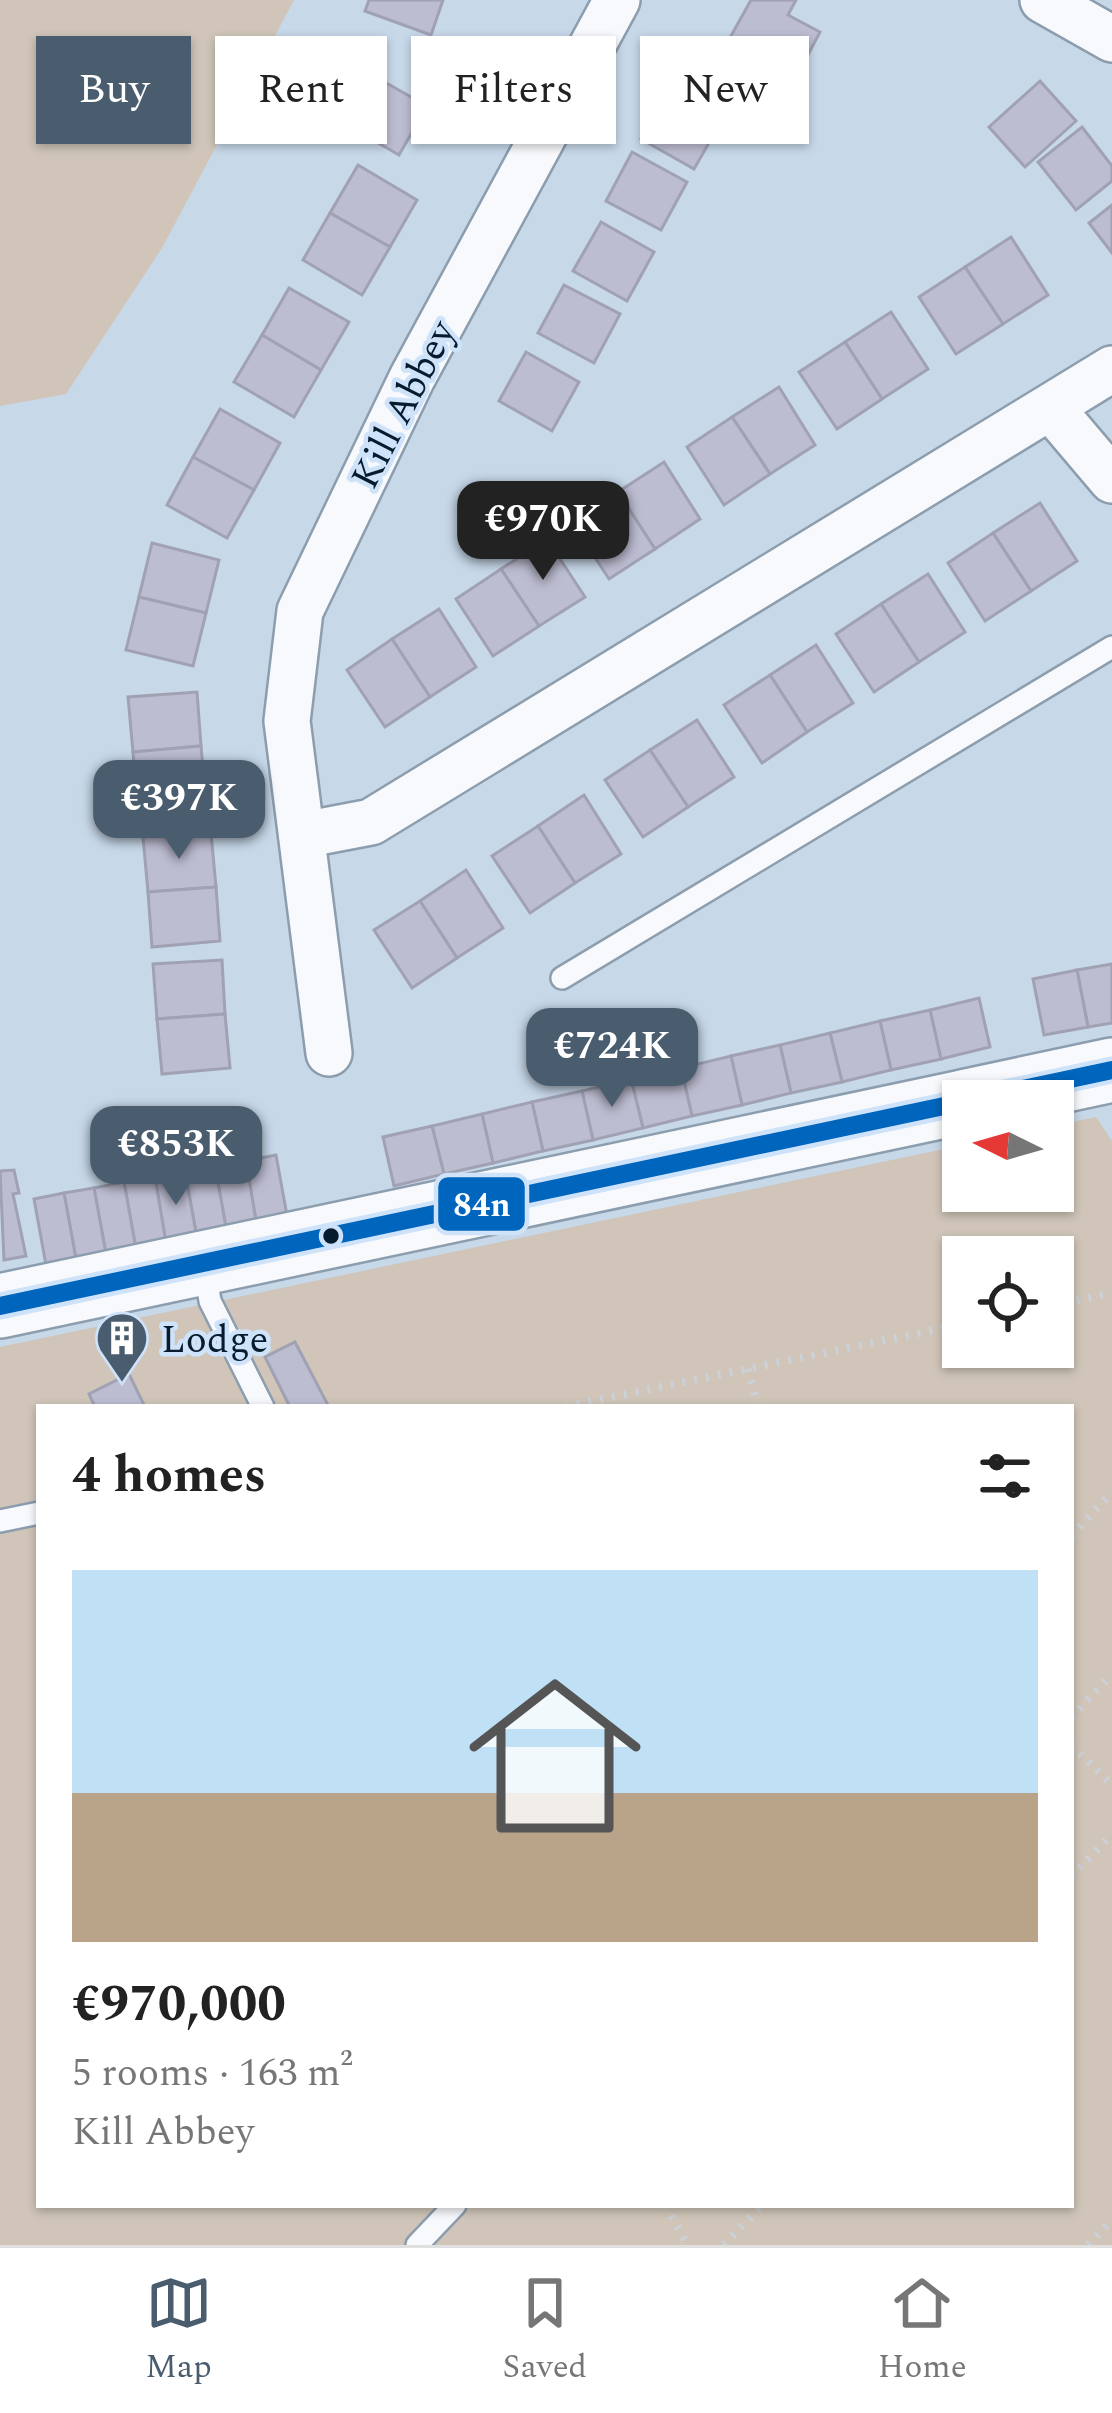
<!DOCTYPE html>
<meta charset="utf-8">
<style>
body{margin:0;font-family:Spectral,serif;background:#f2f2f2;color:#222;height:100vh;display:flex;flex-direction:column;font-size:45px;white-space:nowrap}
*{box-sizing:border-box;margin:0}
p{font-size:39px;color:#767676}
.icon{flex:none;width:66px;height:66px;fill:none;stroke:currentColor;stroke-width:2;stroke-linecap:round;stroke-linejoin:round}
.map{position:relative;flex:1;overflow:hidden}
.side{position:absolute;left:36px;top:1404px;width:1038px;height:804px;display:flex;flex-direction:column;background:#fff;border-radius:0px;box-shadow:0 3px 9px #0004}
.side>*{flex:none}
.banner{position:absolute;left:36px;top:36px;width:1041px;height:108px;display:flex;gap:24px}
.needle{width:78px;rotate:275deg}
.buttons{position:absolute;left:942px;top:1080px;display:grid;gap:24px}
.buttons a{display:grid;place-items:center;width:132px;height:132px;border-radius:0px;background:#fff;box-shadow:0 3px 9px #0004;font-size:60px}
.price{position:absolute;translate:-50% -102px;padding:0 27px;border-radius:24px;background:#4a5d6f;color:#fff;font-size:39px;line-height:78px;filter:drop-shadow(0 3px 6px #0008)}
.price::after{content:'';position:absolute;left:50%;top:72px;width:36px;height:27px;margin-left:-18px;background:inherit;clip-path:polygon(0 0,100% 0,50% 100%)}
.price.current{background:#222;color:#fff}
ul{padding:0;list-style:none}
li{display:grid;align-content:center;gap:24px;height:636px;padding:0 36px}
li+li{border-top:3px solid #e0e0e0}
li span{display:grid;place-items:center;height:372px;border-radius:0px;color:#555}
li>.icon{margin-inline-start:auto}
span .icon{width:216px;height:216px;fill:#fffc;stroke-width:1}
li b{font-size:51px}
h2{display:flex;justify-content:space-between;align-items:center;height:144px;padding:0 36px;font-size:51px}
.pill{padding:0 42px;border-radius:0px;background:#fff;box-shadow:0 3px 9px #0004;font-size:42px;line-height:108px}
.pill.current{background:#4a5d6f;color:#fff}
.tabs{display:flex;justify-content:space-around;align-items:center;height:168px;border-top:3px solid #e0e0e0;background:#fff;font-size:33px;color:#767676}
.tabs a{display:grid;justify-items:center;gap:6px}
.tabs .current{color:#4a5d6f}
.map>svg:first-child{display:block}
.green{fill:#d0c5b8;fill-rule:evenodd}
.building{fill:#bdbdd2;stroke:#a0a2b4;stroke-width:3}
.lines{fill:none;stroke-linecap:round;stroke-linejoin:round}
.lane-casing{stroke:#8c9dae;stroke-width:26}
.street-casing{stroke:#8c9dae;stroke-width:50}
.secondary-casing{stroke:#8c9dae;stroke-width:68}
.path{stroke:#cbd1d7;stroke-width:8;stroke-dasharray:3 9;stroke-linecap:butt}
.lane{stroke:#f7f9fc;stroke-width:21}
.street{stroke:#f7f9fc;stroke-width:45}
.secondary{stroke:#f7f9fc;stroke-width:63}
.bus-1-casing{stroke:#cee3f9;stroke-width:27}
.bus-1{stroke:#0065bd;stroke-width:18}
.bus-dot{fill:#071b2e;stroke:#cee3f9;stroke-width:4.5}
.labels{text-anchor:middle;stroke-width:9;stroke-linejoin:round;paint-order:stroke}
.street-label{font-size:39px;fill:#071b2e;stroke:#cee3f9}
.poi-label{font-size:39px;fill:#071b2e;stroke:#cee3f9;text-anchor:start}
.line-badge{stroke:#cee3f9;stroke-width:4.5}
.badge-label{font-size:33px;text-anchor:middle;font-weight:bold;fill:#fff}
</style>
<div class="map">
<svg width="1112" height="2245" viewBox="0 0 1112 2245">
<rect width="100%" height="100%" fill="#c7d8e9"/>
<g class="green">
<path d="M0,0H294L162,248L66,394L0,406Z"/>
<path d="M1096,1117L1112,1141V2245H0V1347L963,1145V1191H1053V1126ZM963,1257H1053V1347H963ZM39,1407H1071V2205H39Z"/>
</g>
<g class="building">
<path d="M369,0H443L431,35L365,11Z"/>
<path d="M751,0H796L788,15L820,32L801,68L767,49L755,70L722,52Z"/>
<path d="M374,76L427,106L399,155L347,125Z"/>
<path d="M1040,81L1076,121L1025,167L989,127Z"/>
<path d="M669,90L722,120L694,169L641,139Z"/>
<path d="M1082,127L1112,166V181L1076,210L1038,162Z"/>
<path d="M632,152L687,182L661,230L606,201Z"/>
<path d="M358,165L417,200L390,247L330,213Z"/>
<path d="M1112,205V253L1089,223Z"/>
<path d="M330,213L390,247L362,295L303,260Z"/>
<path d="M601,222L654,252L627,301L573,271Z"/>
<path d="M1011,237L1048,295L1003,324L965,267Z"/>
<path d="M965,267L1003,324L956,354L919,297Z"/>
<path d="M564,285L620,314L594,363L538,333Z"/>
<path d="M289,288L349,322L321,370L262,335Z"/>
<path d="M891,312L928,369L882,399L845,342Z"/>
<path d="M262,335L321,370L294,417L234,382Z"/>
<path d="M845,342L882,399L837,429L799,372Z"/>
<path d="M526,352L579,382L552,431L499,401Z"/>
<path d="M779,387L815,445L770,474L732,417Z"/>
<path d="M220,409L280,443L254,490L193,457Z"/>
<path d="M732,417L770,474L724,505L687,447Z"/>
<path d="M193,457L254,490L227,538L167,505Z"/>
<path d="M664,462L700,519L655,549L618,492Z"/>
<path d="M618,492L655,549L609,579L572,522Z"/>
<path d="M1040,503L1077,561L1031,591L993,533Z"/>
<path d="M993,533L1031,591L985,621L948,563Z"/>
<path d="M547,539L585,597L539,626L501,569Z"/>
<path d="M152,543L219,560L206,613L139,597Z"/>
<path d="M501,569L539,626L493,656L456,599Z"/>
<path d="M928,574L965,632L919,662L881,604Z"/>
<path d="M139,597L206,613L193,666L126,650Z"/>
<path d="M881,604L919,662L874,692L836,634Z"/>
<path d="M439,609L476,667L430,697L392,639Z"/>
<path d="M392,639L430,697L385,727L347,670Z"/>
<path d="M816,645L853,703L807,732L770,675Z"/>
<path d="M770,675L807,732L762,763L724,705Z"/>
<path d="M197,692L201,746L133,752L128,697Z"/>
<path d="M697,720L734,777L688,807L650,750Z"/>
<path d="M201,746L206,801L137,807L133,752Z"/>
<path d="M650,750L688,807L643,837L605,780Z"/>
<path d="M584,795L621,854L575,883L538,826Z"/>
<path d="M538,826L575,883L530,913L492,856Z"/>
<path d="M211,833L216,887L148,892L143,837Z"/>
<path d="M466,870L503,928L457,958L420,901Z"/>
<path d="M216,887L220,941L152,947L148,892Z"/>
<path d="M420,901L457,958L412,988L374,930Z"/>
<path d="M222,960L225,1014L157,1019L153,964Z"/>
<path d="M1112,964V1023L1088,1027L1077,970Z"/>
<path d="M1077,970L1088,1027L1044,1035L1033,979Z"/>
<path d="M979,998L990,1047L941,1059L930,1010Z"/>
<path d="M930,1010L941,1059L891,1070L880,1021Z"/>
<path d="M225,1014L230,1068L162,1074L157,1019Z"/>
<path d="M880,1021L891,1070L842,1082L830,1033Z"/>
<path d="M830,1033L842,1082L791,1093L780,1045Z"/>
<path d="M780,1045L791,1093L742,1105L731,1056Z"/>
<path d="M731,1056L742,1105L692,1116L681,1068Z"/>
<path d="M681,1068L692,1116L643,1128L631,1079Z"/>
<path d="M631,1079L643,1128L593,1140L582,1091Z"/>
<path d="M582,1091L593,1140L543,1151L532,1102Z"/>
<path d="M532,1102L543,1151L493,1163L482,1114Z"/>
<path d="M482,1114L493,1163L444,1174L432,1126Z"/>
<path d="M432,1126L444,1174L394,1186L383,1137Z"/>
<path d="M276,1155L288,1221L257,1227L246,1161Z"/>
<path d="M246,1161L257,1227L227,1233L215,1166Z"/>
<path d="M215,1166L227,1233L197,1238L185,1172Z"/>
<path d="M14,1170L19,1193L13,1194L26,1256L4,1260L0,1171Z"/>
<path d="M185,1172L197,1238L166,1243L155,1177Z"/>
<path d="M155,1177L166,1243L136,1249L124,1182Z"/>
<path d="M124,1182L136,1249L106,1254L94,1188Z"/>
<path d="M94,1188L106,1254L76,1259L64,1193Z"/>
<path d="M64,1193L76,1259L46,1265L34,1199Z"/>
<path d="M295,1342L329,1407H290L265,1357Z"/>
<path d="M129,1374L145,1407H95L89,1394Z"/>
</g>
<g class="lines">
<g class="lane-casing">
<g id="lane">
<path d="M562,978L1112,647"/>
<path d="M205,1270L210,1301L263,1407"/>
<path d="M0,1521L39,1513"/>
<path d="M417,2245L455,2205"/>
</g>
</g>
<g class="street-casing">
<g id="street">
<path d="M1043,0L1112,39"/>
<path d="M1051,408L1112,480"/>
<path d="M303,835L371,822L1112,369"/>
<path d="M329,1053L287,721L300,611L412,378L617,0"/>
</g>
</g>
<g class="secondary-casing">
<g id="secondary">
<path d="M967,1101L1112,1070"/>
<path d="M0,1306L963,1102"/>
</g>
</g>
<g class="path">
<path d="M1053,1305L1112,1293"/>
<path d="M748,1369L758,1407"/>
<path d="M565,1407L963,1324"/>
<path d="M1071,1536L1112,1492"/>
<path d="M1071,1718L1112,1674"/>
<path d="M1071,1745L1112,1785"/>
<path d="M1071,1877L1112,1834"/>
<path d="M666,2205L687,2245"/>
<path d="M724,2245L762,2205"/>
<path d="M1088,2245L1112,2220"/>
</g>
<use href="#lane" class="lane"/>
<use href="#street" class="street"/>
<use href="#secondary" class="secondary"/>
<g class="bus-1-casing">
<g id="bus-1">
<path d="M967,1101L1112,1070"/>
<path d="M0,1306L963,1102"/>
</g>
</g>
<use href="#bus-1" class="bus-1"/>
</g>
<defs>
<g id="building-pin" transform="scale(2.7)"><path d="M0 17L-7.5 6A9.5 9.5 0 1 1 7.5 6Z" fill="#4a5d6f" stroke="#cee3f9"/><path d="M-4-6H4V6H1V3H-1V6H-4ZM-2.5-4.3h1.7v1.8h-1.7ZM.8-4.3h1.7v1.8H.8ZM-2.5-1h1.7V.8h-1.7ZM.8-1h1.7V.8H.8Z" fill="#fff"/></g>
</defs>
<g fill-rule="evenodd">
<use href="#building-pin" x="122" y="1338"/>
</g>
<circle class="bus-dot" cx="331" cy="1236" r="10"/>
<g class="labels">
<g class="street-label">
<text transform="translate(402 404) rotate(-63)" y="14">Kill Abbey</text>
</g>
<g class="poi-label">
<text x="161" y="1352">Lodge</text>
</g>
</g>
<rect class="line-badge" x="436" y="1175" width="91" height="58" rx="12" fill="#0065bd"/>
<g class="badge-label">
<text x="482" y="1216">84n</text>
</g>
</svg>
<div class="buttons">
<a><svg class="needle" viewBox="-14 -14 28 28"><path d="M0-13l5 13h-10z" fill="#e53935"/><path d="M0 13l5-13h-10z" fill="#767676"/></svg></a>
<a><svg class="icon" aria-label="locate" viewBox="0 0 24 24"><circle cx="12" cy="12" r="6"/><path d="M12 2v4M12 18v4M2 12h4M18 12h4"/></svg></a>
</div>
<b class="price current" style="left:543px;top:583px">€970K</b>
<b class="price" style="left:179px;top:862px">€397K</b>
<b class="price" style="left:612px;top:1110px">€724K</b>
<b class="price" style="left:176px;top:1208px">€853K</b>
<div class="banner">
<a class="pill current">Buy</a>
<a class="pill">Rent</a>
<a class="pill">Filters</a>
<a class="pill">New</a>
</div>
<section class="side">
<h2>4 homes<svg class="icon" aria-label="filters" viewBox="0 0 24 24"><path d="M4 7h16M4 17h16"/><circle cx="9" cy="7" r="2"/><circle cx="15" cy="17" r="2"/></svg></h2>
<ul>
<li><span style="background:linear-gradient(#bfe0f5 60%,#b9a48a 0)"><svg class="icon" aria-label="home" viewBox="0 0 24 24"><path d="M3 11l9-7 9 7M6 9v11h12V9"/></svg></span><div><b>€970,000</b><p>5 rooms · 163 m²</p><p>Kill Abbey</p></div></li>
</ul>
</section>
</div>
<nav class="tabs">
<a class="current"><svg class="icon" aria-label="map" viewBox="0 0 24 24"><path d="M3 6l6-2 6 2 6-2v14l-6 2-6-2-6 2zM9 4v14M15 6v14"/></svg>Map</a>
<a><svg class="icon" aria-label="saved" viewBox="0 0 24 24"><path d="M7 4h10v16l-5-4-5 4z"/></svg>Saved</a>
<a><svg class="icon" aria-label="home" viewBox="0 0 24 24"><path d="M3 11l9-7 9 7M6 9v11h12V9"/></svg>Home</a>
</nav>
